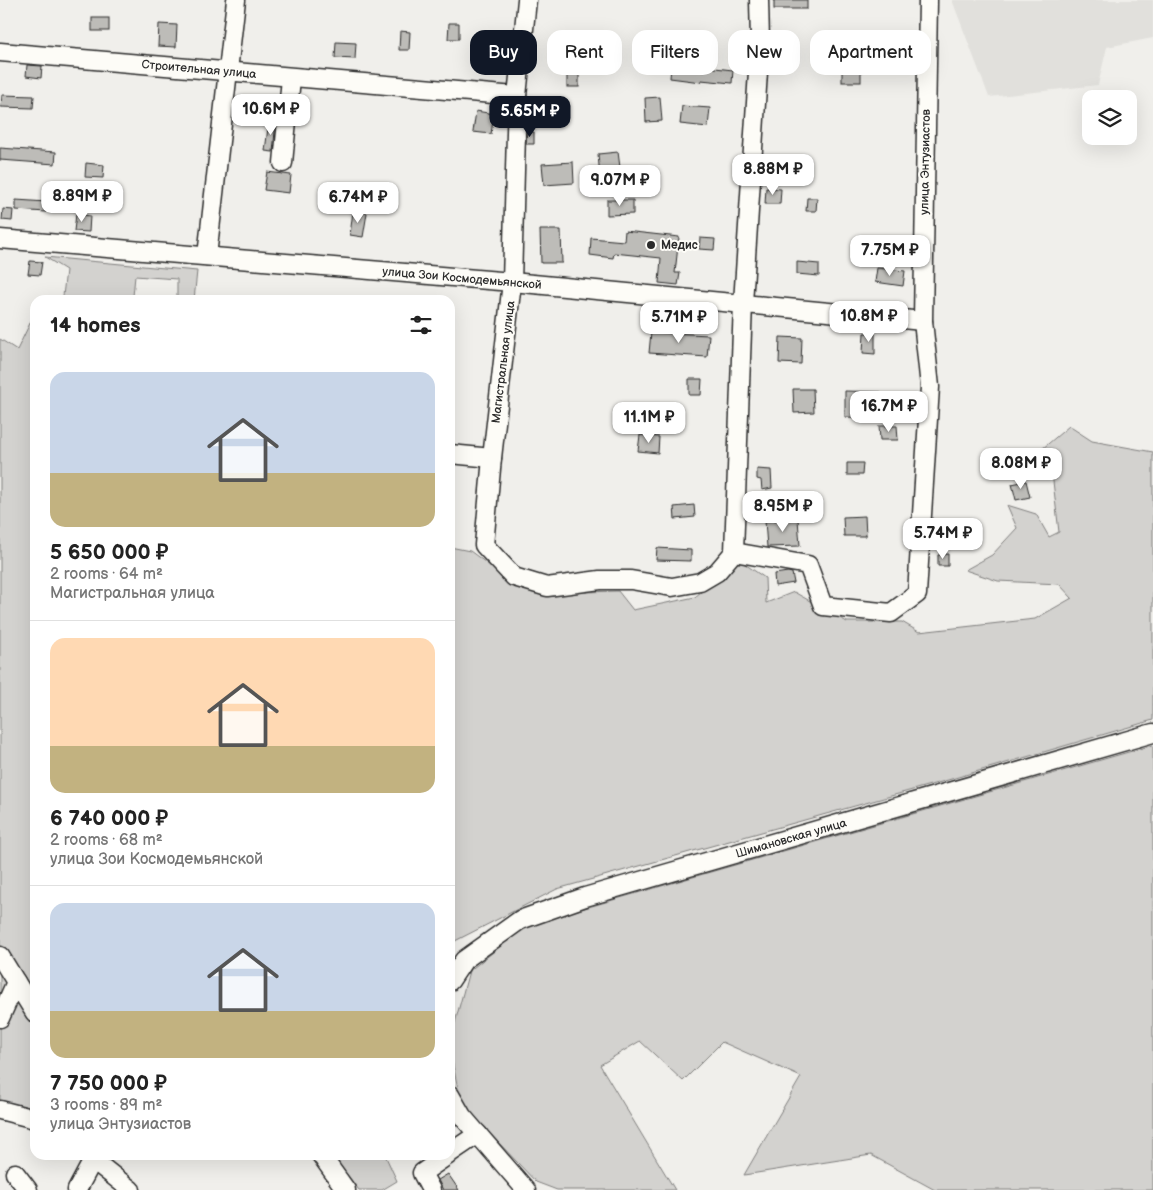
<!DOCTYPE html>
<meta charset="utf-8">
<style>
body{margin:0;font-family:"Balsamiq Sans",sans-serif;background:#f6f6f6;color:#222;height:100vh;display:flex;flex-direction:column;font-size:19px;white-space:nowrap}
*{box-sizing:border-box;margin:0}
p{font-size:16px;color:#767676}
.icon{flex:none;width:28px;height:28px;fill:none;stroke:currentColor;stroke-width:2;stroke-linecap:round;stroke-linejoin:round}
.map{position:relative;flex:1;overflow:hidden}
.sheet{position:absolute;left:30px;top:295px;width:425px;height:865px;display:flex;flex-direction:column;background:#fff;border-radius:15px;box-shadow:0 5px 20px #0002}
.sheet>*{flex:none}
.banner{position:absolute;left:470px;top:30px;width:475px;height:45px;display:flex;gap:10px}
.tools{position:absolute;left:1082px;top:90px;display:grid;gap:10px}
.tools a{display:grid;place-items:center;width:55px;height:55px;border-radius:10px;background:#fff;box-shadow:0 5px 20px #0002;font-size:25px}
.price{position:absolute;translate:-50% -42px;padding:0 11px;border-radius:10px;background:#fff;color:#222;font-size:16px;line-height:32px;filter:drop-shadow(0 1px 2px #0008)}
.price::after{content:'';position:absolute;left:50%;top:30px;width:15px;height:11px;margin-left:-8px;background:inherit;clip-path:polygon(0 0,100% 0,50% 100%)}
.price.selected{background:#111827;color:#fff}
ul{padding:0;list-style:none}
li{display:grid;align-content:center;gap:10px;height:265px;padding:0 20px}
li+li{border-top:1px solid #e0e0e0}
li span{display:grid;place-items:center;height:155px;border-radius:15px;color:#555}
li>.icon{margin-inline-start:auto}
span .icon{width:90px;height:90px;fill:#fffc;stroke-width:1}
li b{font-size:21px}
h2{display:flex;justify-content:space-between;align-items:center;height:60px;padding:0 20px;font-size:21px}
.tag{padding:0 18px;border-radius:15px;background:#fff;box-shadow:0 5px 20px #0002;font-size:18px;line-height:45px}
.tag.selected{background:#111827;color:#fff}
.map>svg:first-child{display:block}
.built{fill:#e1e0dc}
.green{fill:#d3d2cf;stroke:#7f7e7d}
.building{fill:#bdbcb8;stroke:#2b2b2b}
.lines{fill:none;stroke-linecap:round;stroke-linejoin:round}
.minor-casing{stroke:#2b2b2b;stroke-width:21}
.minor{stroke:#fdfcf7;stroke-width:18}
.poi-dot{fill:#2b2b2b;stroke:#fdfcf7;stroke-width:2}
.labels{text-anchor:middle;stroke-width:4;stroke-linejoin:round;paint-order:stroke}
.street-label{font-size:12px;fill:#2b2b2b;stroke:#fdfcf7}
.poi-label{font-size:12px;font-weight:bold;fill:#2b2b2b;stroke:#fdfcf7;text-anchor:start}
</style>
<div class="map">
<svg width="1153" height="1190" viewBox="0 0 1153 1190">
<rect width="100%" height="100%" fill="#f0efeb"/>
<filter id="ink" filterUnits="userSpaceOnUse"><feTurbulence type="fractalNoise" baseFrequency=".02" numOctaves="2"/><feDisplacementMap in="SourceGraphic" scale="10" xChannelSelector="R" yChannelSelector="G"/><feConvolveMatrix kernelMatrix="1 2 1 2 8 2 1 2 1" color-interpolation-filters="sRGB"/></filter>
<g filter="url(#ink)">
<path class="built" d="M952,0H1153V38L1107,47L1098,85L989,97Z"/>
<g class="green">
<path d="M45,257L197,271L194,300H177V279L135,276L133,296L137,300H65L63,296L66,270Z"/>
<path d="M33,317L35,319V1117L0,1115V339L17,350Z"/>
<path d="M1069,426L1092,441L1153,452V720L941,782L557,889L455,941L450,951V547L470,551L520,588L553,593L618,591L633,610L695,597L739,560L765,578L766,603L794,592L847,622H902L919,632L1035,619L1072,598L1059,584L998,581L965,570L992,555L1017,528L1007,505L1036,514L1049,537L1059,532L1052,473L1035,455Z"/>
<path d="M1153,745V1190H935L871,1155L744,1175L801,1077L722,1042L683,1081L640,1041L600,1065L675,1190H557L536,1182L461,1103L450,1051V1041L469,971L529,924Z"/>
<path d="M332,1155H385L397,1181L382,1190H359Z"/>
</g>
<g class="building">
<rect x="774" y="0" width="33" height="9"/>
<rect x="92" y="18" width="17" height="13"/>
<path d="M449,23H459V39H448Z"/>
<path d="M159,24L177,25L176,47L158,46Z"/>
<path d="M400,31L410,32L409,50H399Z"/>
<path d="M555,39L572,40V51L555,50Z"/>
<path d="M336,42L356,43L355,59L335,58Z"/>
<rect x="842" y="58" width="19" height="24"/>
<path d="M27,65L42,66L41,78L26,76Z"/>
<path d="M671,66L705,71L706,67L733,70L732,83L701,80V82L670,78Z"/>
<rect x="567" y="70" width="12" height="17"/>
<path d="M2,95L34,96L33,108L1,107Z"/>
<path d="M660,97L662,121L646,122L645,98Z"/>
<path d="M682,106L710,108L708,127L680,124Z"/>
<path d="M476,111L494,114L491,134L473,132Z"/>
<path d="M269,120L276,121L273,152L265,151Z"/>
<path d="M527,132H534V144H526Z"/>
<path d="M0,148L56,152L55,164L0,160Z"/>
<path d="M618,152L621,175L600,177L598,154Z"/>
<path d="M573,162L574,183L544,185L542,164Z"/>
<path d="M86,163L104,165L103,178L85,177Z"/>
<path d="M267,172L291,175L289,193L264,190Z"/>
<path d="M766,188L781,189L780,204H765Z"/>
<path d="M807,198H817L816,211H806Z"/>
<path d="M16,200L47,202L46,212L16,210Z"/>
<path d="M607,200H633V214L607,215Z"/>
<path d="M3,209L13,210L12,221L2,220Z"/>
<path d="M353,211L367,213L363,237L350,235Z"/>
<path d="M76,214L90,216L89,232L74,231Z"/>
<path d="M540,230H561L562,263H541Z"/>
<path d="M625,231L679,237L675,273H680L678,285L659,283L661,258L614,253L613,258L590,255L591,238L624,241Z"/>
<path d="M700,238L715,239L714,250L699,249Z"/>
<path d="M30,261L42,262L40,275L28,274Z"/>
<path d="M797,262L819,264V276L797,274Z"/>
<path d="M877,268L905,271L903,286L875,282Z"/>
<path d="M651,332L709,335L707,357L649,353Z"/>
<path d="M864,333H875V354L863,353Z"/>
<path d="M780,337L802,338L801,364L779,363Z"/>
<path d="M689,379H702L701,395H689Z"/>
<path d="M793,389H813L814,412L794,413Z"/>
<path d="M845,391L881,392V418L845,417Z"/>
<path d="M879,426H897L898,440H880Z"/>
<path d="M640,435L659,437L658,453L638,451Z"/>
<path d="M847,463H863L862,475H847Z"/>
<path d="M757,469L771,470L772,488L762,490L761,480L757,479Z"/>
<path d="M1026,481L1030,497L1016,500L1012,484Z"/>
<path d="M694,505L695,517L675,519L674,507Z"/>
<path d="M865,516L866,536H844L843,517Z"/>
<path d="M798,519L800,546L767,547L765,521Z"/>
<path d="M657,548L691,550V561L656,560Z"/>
<path d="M948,554V566H938V555Z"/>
<path d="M788,572L792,573L794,583L775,586L774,574Z"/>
<path d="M448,1174L459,1190H443L438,1180Z"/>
</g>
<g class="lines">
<g class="minor-casing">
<g id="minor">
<path d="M527,0L517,96L512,282L492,458L484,545L514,577L547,587L600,580H631L672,587L700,582L717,572L734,552L808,565L823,606L891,613L917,594L930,387L923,321L928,0"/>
<path d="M0,52L517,96"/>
<path d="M283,163L291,78"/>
<path d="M0,239L512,282L923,321"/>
<path d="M207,256L236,0"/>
<path d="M450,454L492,458"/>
<path d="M734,552L743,303L760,41L759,0"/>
<path d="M0,956L35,1013"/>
<path d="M450,981L464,960L520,920L585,897L1153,733"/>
<path d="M0,1018L16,982"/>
<path d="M450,1095L462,1116L526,1190"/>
<path d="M0,1110L35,1119"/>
<path d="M450,1153L478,1134"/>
<path d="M87,1155L131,1190"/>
<path d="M321,1155L346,1190"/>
<path d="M15,1173L28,1190"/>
<path d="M77,1190L93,1160"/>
<path d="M431,1190L422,1173L448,1155"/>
</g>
</g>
<use href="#minor" class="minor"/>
</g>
</g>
<circle class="poi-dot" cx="651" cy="245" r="5"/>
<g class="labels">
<g class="street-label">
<text transform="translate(199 69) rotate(5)" y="4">Строительная улица</text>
<text transform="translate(925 162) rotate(-89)" y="4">улица Энтузиастов</text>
<text transform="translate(462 278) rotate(5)" y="4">улица Зои Космодемьянской</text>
<text transform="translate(503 362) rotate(-83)" y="4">Магистральная улица</text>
<text transform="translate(791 838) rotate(-16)" y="4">Шимановская улица</text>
</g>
<g class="poi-label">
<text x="661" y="249">Медис</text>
</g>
</g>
</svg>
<div class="tools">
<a><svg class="icon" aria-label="layers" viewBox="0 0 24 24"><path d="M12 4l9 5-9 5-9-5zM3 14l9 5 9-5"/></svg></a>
</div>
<b class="price" style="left:271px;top:136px">10.6M ₽</b>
<b class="price selected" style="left:530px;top:138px">5.65M ₽</b>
<b class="price" style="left:773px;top:196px">8.88M ₽</b>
<b class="price" style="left:620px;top:207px">9.07M ₽</b>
<b class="price" style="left:82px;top:223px">8.89M ₽</b>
<b class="price" style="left:358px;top:224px">6.74M ₽</b>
<b class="price" style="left:890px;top:277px">7.75M ₽</b>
<b class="price" style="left:869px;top:343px">10.8M ₽</b>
<b class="price" style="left:679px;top:344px">5.71M ₽</b>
<b class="price" style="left:889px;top:433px">16.7M ₽</b>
<b class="price" style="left:649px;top:444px">11.1M ₽</b>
<b class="price" style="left:1021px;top:490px">8.08M ₽</b>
<b class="price" style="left:783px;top:533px">8.95M ₽</b>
<b class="price" style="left:943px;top:560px">5.74M ₽</b>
<div class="banner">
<a class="tag selected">Buy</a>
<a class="tag">Rent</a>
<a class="tag">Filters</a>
<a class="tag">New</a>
<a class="tag">Apartment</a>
</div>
<section class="sheet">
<h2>14 homes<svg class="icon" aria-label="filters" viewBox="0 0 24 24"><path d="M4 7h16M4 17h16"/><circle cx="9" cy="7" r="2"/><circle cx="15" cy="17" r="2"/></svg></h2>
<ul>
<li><span style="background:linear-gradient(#c9d6e8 65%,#c2b280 0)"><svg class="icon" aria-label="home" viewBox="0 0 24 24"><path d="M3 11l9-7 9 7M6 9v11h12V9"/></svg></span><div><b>5 650 000 ₽</b><p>2 rooms · 64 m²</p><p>Магистральная улица</p></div></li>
<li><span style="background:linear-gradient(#ffd9b3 70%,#c2b280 0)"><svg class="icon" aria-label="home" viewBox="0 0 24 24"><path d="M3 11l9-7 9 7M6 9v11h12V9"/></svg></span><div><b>6 740 000 ₽</b><p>2 rooms · 68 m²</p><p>улица Зои Космодемьянской</p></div></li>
<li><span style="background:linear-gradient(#c9d6e8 70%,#c2b280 0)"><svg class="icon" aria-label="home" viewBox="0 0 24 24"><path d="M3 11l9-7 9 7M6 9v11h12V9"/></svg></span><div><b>7 750 000 ₽</b><p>3 rooms · 89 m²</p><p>улица Энтузиастов</p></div></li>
</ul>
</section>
</div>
